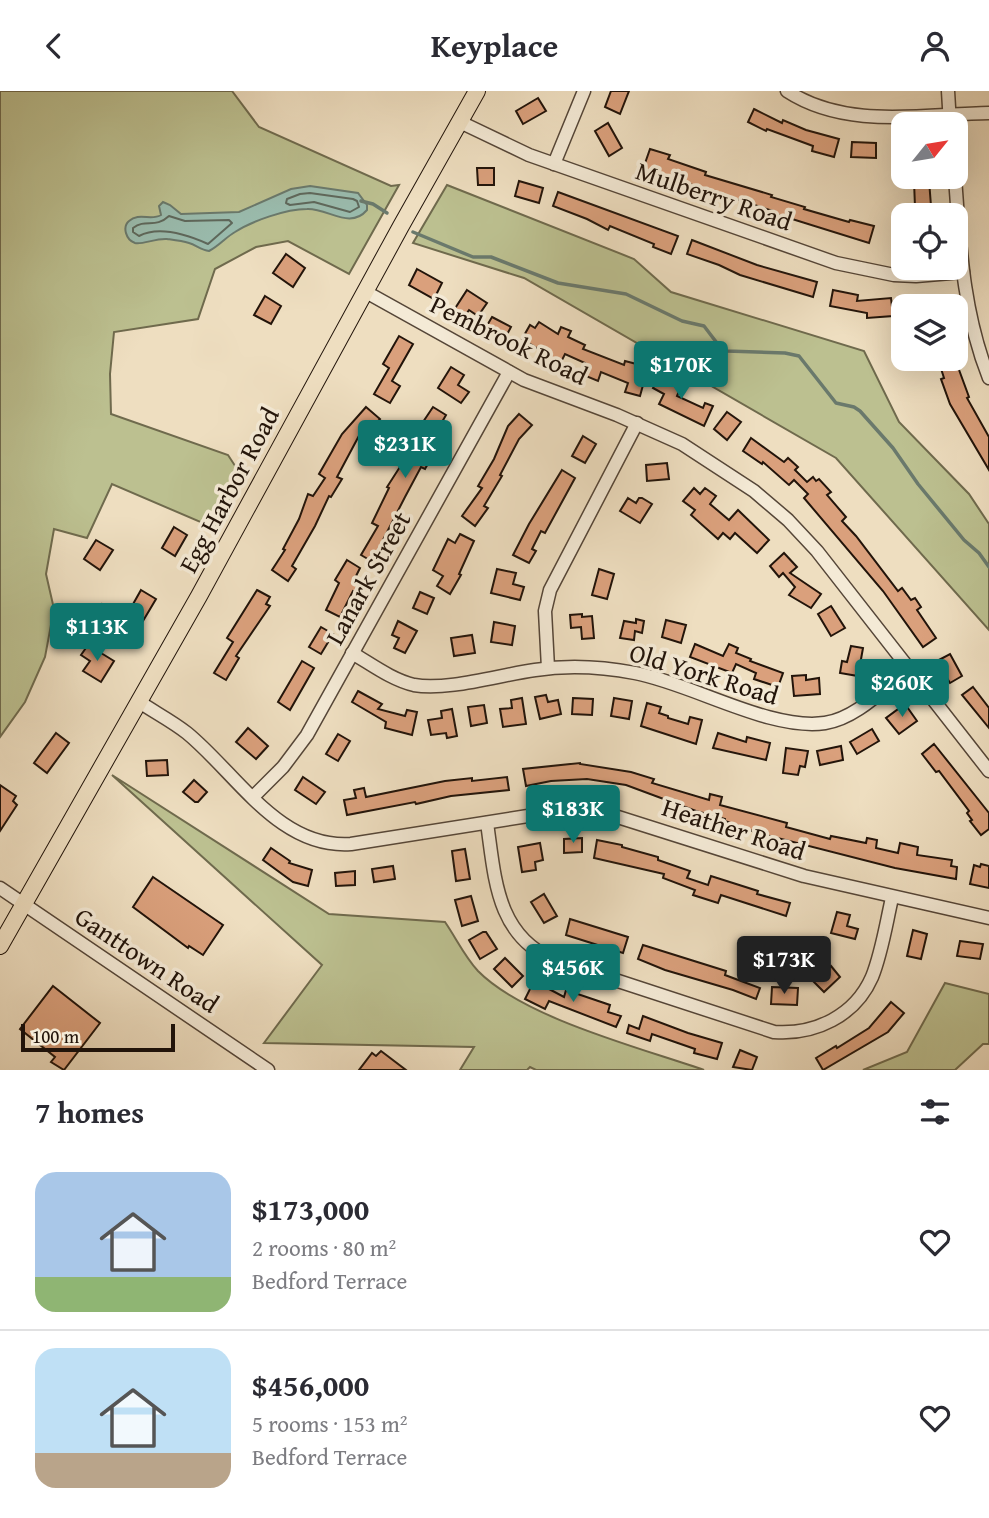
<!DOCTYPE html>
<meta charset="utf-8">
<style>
body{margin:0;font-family:"Gentium Book Plus",serif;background:#f2f2f3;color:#2b2b33;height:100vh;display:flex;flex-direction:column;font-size:26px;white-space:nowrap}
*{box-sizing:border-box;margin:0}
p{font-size:23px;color:#7c7c81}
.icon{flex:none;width:38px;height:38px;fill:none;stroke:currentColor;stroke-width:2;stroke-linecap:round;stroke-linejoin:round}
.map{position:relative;height:979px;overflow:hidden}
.panel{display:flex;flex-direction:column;background:#fff;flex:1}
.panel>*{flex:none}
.needle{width:46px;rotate:60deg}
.fabs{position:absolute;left:891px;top:21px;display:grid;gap:14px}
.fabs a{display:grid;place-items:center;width:77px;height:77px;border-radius:14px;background:#fff;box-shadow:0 7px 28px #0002;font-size:35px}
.scale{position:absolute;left:21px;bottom:18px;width:154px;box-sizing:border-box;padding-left:7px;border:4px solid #22140a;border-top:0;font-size:19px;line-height:24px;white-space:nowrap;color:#22140a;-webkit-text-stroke:5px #f4ead6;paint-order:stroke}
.price{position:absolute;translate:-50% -60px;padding:0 16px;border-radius:7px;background:#0f766e;color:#fff;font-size:23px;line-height:46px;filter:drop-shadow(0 2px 4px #0008)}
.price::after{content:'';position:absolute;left:50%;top:42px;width:21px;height:16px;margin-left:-10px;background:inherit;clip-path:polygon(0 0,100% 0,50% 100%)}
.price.current{background:#222;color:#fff}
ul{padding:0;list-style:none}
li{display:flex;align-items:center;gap:21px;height:175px;padding:0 35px}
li+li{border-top:2px solid #e1e1e2}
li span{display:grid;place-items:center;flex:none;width:196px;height:140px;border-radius:21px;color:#555}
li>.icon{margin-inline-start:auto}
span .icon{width:84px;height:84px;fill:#fffc;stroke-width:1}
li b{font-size:30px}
h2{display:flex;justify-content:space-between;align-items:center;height:84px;padding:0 35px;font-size:30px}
header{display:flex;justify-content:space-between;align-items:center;height:91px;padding:0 35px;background:#fff;font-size:32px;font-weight:600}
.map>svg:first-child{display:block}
.green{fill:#bcc090;stroke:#6f6a4d;stroke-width:2}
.water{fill:#9abcae;stroke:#6a796c;stroke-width:2}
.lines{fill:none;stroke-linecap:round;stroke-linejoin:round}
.shore{stroke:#5e685c;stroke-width:2}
.stream{stroke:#6a796c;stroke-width:3.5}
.building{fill:#daa07c;stroke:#22140a;stroke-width:2}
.minor-casing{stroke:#554638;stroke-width:15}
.major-casing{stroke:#22140a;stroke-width:18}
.minor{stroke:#f4ead6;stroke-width:12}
.major{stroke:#eedec0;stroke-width:16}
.labels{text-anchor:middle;stroke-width:7;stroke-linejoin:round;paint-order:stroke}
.street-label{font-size:26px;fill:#22140a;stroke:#f4ead6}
</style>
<header><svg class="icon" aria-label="back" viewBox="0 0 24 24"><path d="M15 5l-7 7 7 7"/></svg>Keyplace<svg class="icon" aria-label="person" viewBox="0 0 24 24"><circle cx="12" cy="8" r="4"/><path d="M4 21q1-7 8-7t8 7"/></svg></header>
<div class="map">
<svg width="989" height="979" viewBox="0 0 989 979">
<rect width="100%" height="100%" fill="#eedec0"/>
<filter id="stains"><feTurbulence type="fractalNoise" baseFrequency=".00286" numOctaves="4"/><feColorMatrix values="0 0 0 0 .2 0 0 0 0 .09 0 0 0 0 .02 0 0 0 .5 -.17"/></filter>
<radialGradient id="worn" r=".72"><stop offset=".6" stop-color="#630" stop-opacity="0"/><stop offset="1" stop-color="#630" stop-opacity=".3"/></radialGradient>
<g class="green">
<path d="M0,0H232L259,36L391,95L399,94L349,183L288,150L256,156L215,178L198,228L114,241L110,283L111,323L228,364L243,387L226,429L212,436L112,393L87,447L54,438L46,483L54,518L45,566L25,611L0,646Z"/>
<path d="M447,94L634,168L671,201L864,260L899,331L969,403L989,433V539L836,367L524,187L413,152Z"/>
<path d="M112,684L329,823L445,831C456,847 465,866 478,880C524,927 641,957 704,979H536L530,976L527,979H460L474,956L264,952L322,874Z"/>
<path d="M945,892L989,903V953H983L955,979H863L907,961Z"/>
</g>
<path class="water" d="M310,95L358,102L367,114V119C350,139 328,117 307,118C286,118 252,130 235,141C226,146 219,155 209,160C201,159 196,154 189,152C182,150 174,149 167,148C156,147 142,154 135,152C126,149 122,136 129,130C139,121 151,130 161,124L159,115L163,111L170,114L181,123L239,121L291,98Z"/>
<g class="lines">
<g class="shore">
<path d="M310,102L353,108L357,110L359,116L350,121L314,111L290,114L286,112L287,108L300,103Z"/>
<path d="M169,125L185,130L229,129L232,132L208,153C188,144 160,134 139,145L133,141V137C146,127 155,138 169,125Z"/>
</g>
<g class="stream">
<path d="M361,110L373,113L387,122"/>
<path d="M413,141L473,166H491L558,192L626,203L682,230L704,235L720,256L727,260L785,262L799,265L836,312L854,316L860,320L893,357L918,393L964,449L979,462L989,476"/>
</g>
</g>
<g class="building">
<path d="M611,0H629L620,23L605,16Z"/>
<path d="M538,7L546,20L523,33L516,20Z"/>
<path d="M754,18L782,32L783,29L806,39L839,48L834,66L812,60L813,55L767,38L766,40L748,31Z"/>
<path d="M608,32L622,57L609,65L595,40Z"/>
<path d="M852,51L876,52V67L851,66Z"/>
<path d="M650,58L670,64L668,68L706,81L705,84L772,104L771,106L805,116L804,118L849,131L850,129L874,135L869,152L776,123V121L643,78Z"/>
<path d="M477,77H494V94H478Z"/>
<path d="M929,89L931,115L915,116L914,90Z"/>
<path d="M519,90L543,97L539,112L515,105Z"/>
<path d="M558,101L678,145L671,163L653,156L654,153L610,135L608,139L587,128L553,115Z"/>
<path d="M692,149L757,174L817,191L813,206L740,184L719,174L687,163Z"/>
<path d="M286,163L305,177L293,196L273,182Z"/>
<path d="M417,178L442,192L434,208L409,194Z"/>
<path d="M467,199L487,212L478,225L469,219L464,226L454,219Z"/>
<path d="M833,199L858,204L857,210L891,207L893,225L867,227V222L830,215Z"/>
<path d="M265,205L281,215L271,233L254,224Z"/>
<path d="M492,226L511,236L504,249L485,238Z"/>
<path d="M539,231L558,243L561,236L571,240L568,246L585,254L583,258L624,274L625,270L648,276L640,305L625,301L628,292L601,281L598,290L581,283L585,272L565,263L559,275L546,269L548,264L522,248L530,234L535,237Z"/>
<path d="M399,245L413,253L392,290L400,295L390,312L374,303L389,277L383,273Z"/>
<path d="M938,268H955L969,306L967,307L989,346V379L950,313L941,288L944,287Z"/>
<path d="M451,276L464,284L458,294L469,301L461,312L438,297Z"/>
<path d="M661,282L676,290L674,295L680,298L677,305L703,317L705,312L713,315L704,335L659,313L664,303L653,297Z"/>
<path d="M366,316L380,328L365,345L361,341L337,386L342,388L331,406L329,405L315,435L292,475L296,478L288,490L272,479L285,459L283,458L299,428L308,403L313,405L325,387L319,383L342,343Z"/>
<path d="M433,316L446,324L442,331L447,335L434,355L437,357L425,378L421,376L405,406L383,449L386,451L373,471L361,464L378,435L372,432L389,397L387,396L425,337L421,334Z"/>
<path d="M727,321L741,331L727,349L714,338Z"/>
<path d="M519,323L532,334L519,348L500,384L502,385L484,415L488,417L475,435L462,425L482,397L478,395L494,368L508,335Z"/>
<path d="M583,345L596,353L585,372L572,365Z"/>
<path d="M751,347L784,371L788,367L798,376L795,379L807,391L813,386L816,390L819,388L831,401L827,404L846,426L842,430L856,445L898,500L902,497L911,509L915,507L921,516L917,519L936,547L923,556L883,500L804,407L808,403L794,389L789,394L763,371L762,373L743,360Z"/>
<path d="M667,372L669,388L647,390L646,374Z"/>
<path d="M562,379L575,387L545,442L541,440L532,458L536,460L529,472L513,464L529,433Z"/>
<path d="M694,397L700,403L705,397L716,405L710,413L729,429L738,419L769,449L757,462L735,442L730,448L723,442L718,448L691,424L695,419L683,410Z"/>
<path d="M628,407L636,412L639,407H642L652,413L640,432L620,420Z"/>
<path d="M174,436L187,444L175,465L162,457Z"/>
<path d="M460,443L474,450L459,483L461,484L450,503L437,495L443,485L433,479L448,448L455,452Z"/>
<path d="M96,449L113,459L100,479L84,468Z"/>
<path d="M784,462L797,476L790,482L821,503L811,517L789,504L795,496L783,482L779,486L770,475Z"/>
<path d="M347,469L360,477L354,489L361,493L356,501L353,500L340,526L326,519L339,492L335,489Z"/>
<path d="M497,478L516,482L513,493L524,496L520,509L491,502Z"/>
<path d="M599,478L614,483L607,508L592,504Z"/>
<path d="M141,499L156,508L143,530L128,522Z"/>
<path d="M257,499L270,506L266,513L270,515L236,565L239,567L226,589L214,582L233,551L227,547Z"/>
<path d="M420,501L434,507L427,523L413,517Z"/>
<path d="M102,513L116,520L110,535L95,528Z"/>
<path d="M831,515L845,537L831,545L818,523Z"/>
<path d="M582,523V526L592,525L594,547L582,548L581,536L571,537L570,524Z"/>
<path d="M636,528L644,530L642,542L635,540L634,549L620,547L624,530L636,532Z"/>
<path d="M666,529L686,534L681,552L662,546Z"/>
<path d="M398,530L417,540L405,562L394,557L399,547L392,544Z"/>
<path d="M494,531L515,535L512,554L491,551Z"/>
<path d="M321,536L333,543L321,563L309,556Z"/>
<path d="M472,544L475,562L454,565L451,547Z"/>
<path d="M695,553L723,565L729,553L738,557L736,562L751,568L750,570L783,582L778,596L754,588L756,582L736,573L732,582L690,566Z"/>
<path d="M88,554L114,570L101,591L83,580L90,570L81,564Z"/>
<path d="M851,555L863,557L858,585L840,582L842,570L847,571Z"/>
<path d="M950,563L962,585L950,592L937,570Z"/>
<path d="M302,570L314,577L290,619L278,611Z"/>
<path d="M806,584V589L819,587L820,603L794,605L792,585Z"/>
<path d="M973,596L989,617V637L962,604Z"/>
<path d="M358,600L382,613L378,618L405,625L407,619L417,621L412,644L385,637L386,631L352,611Z"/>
<path d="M546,604L548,611L558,609L561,623L540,628L535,606Z"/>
<path d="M522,607L526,633L503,636L500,618L512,617L511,609Z"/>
<path d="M573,607L593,608L592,624L572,623Z"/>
<path d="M614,607L632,610L629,628L611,625Z"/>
<path d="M647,612L661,616L659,622L668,625V627L688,633L690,626L702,629L696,653L641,635Z"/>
<path d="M905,613L917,630L899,643L886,627Z"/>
<path d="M484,614L487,632L471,635L468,616Z"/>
<path d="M452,618L457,645L447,647L446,642L431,644L428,629L442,627L441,620Z"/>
<path d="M248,637L268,655L256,668L236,651Z"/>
<path d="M872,638L879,650L857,663L850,651Z"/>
<path d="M56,642L69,652L47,682L34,672Z"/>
<path d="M718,642L746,651L747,646L770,652L766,669L713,657Z"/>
<path d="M338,643L350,650L338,670L326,663Z"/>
<path d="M934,653L989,722V738L981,744L970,730L972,729L967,722L969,720L939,680L936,681L922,663Z"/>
<path d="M841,655L843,669L820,674L817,660Z"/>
<path d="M786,657L808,660L805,676L800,675L798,684L783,682Z"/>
<path d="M167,669L168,684L147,685L146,670Z"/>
<path d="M580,672V673L631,681L654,688L652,692L709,709L710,703L722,706L720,714L787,732L786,736L830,748L831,745L866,752L867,747L877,749L876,757L898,762L900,752L918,756L917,764L952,769L951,775L957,776L956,788L895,777L758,742L725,730V728L696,720L626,694L587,688L551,690L526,695L523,678Z"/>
<path d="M303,686L325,701L316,713L295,699Z"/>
<path d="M507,686L509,699L451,705L416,713L415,711L347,724L344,709L356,707L354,699L364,697L366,706L445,690L472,687V690Z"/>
<path d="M194,689L207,701L198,711H195L183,701Z"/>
<path d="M0,694L16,705L13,710L17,714L0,740Z"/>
<path d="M582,747V761L564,762V748Z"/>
<path d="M597,749L622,754V756L658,766V769L690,780L687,787L708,794L711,785L758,800L757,803L790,812L786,825L721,804L718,812L693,804L695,799L663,787L664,783L594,767Z"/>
<path d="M540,752L543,769L535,771L536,779L522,781L518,756Z"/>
<path d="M271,757L290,770L289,772L312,779L308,795L293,791L263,769Z"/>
<path d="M465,758L470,788L456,790L452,760Z"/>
<path d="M981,773L989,775V797L970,793L974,774L980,776Z"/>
<path d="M393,775L395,788L374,791L372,778Z"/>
<path d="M355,780V794L336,795L335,782Z"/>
<path d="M153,786L223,834L203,864L189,855L188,857L133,816Z"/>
<path d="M544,803L557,825L544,832L531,811Z"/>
<path d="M471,805L478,830L462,835L455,809Z"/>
<path d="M837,821L850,824L847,835L858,838L855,848L831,842Z"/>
<path d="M570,828L628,846L623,862L566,844Z"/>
<path d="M913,839L927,843L921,868L907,865Z"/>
<path d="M483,841H486L497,858L480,868L469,849Z"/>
<path d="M960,850L983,853L980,868L957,865Z"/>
<path d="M643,854L726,880L725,884L760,897L756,908L733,899L665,879L638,868Z"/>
<path d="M505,867L523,885L512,896L494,878Z"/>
<path d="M831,875L840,886L824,901L814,891Z"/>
<path d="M534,890L564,906L566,899L610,914L608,921L621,925L616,936L549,910L545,918L525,908Z"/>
<path d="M53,895L100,932L64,979L51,971L55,966L20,938Z"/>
<path d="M772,896L798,897L797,914L771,913Z"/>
<path d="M891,911L904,922L888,941L823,979L816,967L836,955L837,957L869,937Z"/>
<path d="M643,925L688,942L722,952L717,968L694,962L695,958L652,943L650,950L627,942L629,934L639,938Z"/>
<path d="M740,959L757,966L752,979L733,976Z"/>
<path d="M381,960L406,979H359L372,962L376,965Z"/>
</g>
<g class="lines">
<g class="minor-casing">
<g id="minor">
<path d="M787,0C847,39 922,23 989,22"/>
<path d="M948,0L950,33"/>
<path d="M460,31L529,64L836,172L894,184L916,185L963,181"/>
<path d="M554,73L584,0"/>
<path d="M955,86C960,155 963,222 989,287"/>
<path d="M366,201L524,289L617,324L682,353L754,400L788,429L817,460L989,680"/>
<path d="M352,562C371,573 392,589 414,594C447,600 499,584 535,579C568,574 603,576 635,582C693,593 770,640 825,632C857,627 884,597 909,578"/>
<path d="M548,577L545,520L550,499L637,332"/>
<path d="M138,610C154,621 172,630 187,642C237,683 279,758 351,753L553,721L599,720L804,785L989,827"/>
<path d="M253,706L283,676L307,644L509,281"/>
<path d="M487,732C495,787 496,844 554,869L774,941C815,944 855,925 872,886C882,861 886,833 892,807"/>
<path d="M0,797L268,979"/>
</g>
</g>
<g class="major-casing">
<path id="major" d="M0,855L199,505L401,135L477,0"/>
</g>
<use href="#minor" class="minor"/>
<use href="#major" class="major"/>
</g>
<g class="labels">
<g class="street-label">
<text transform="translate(714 105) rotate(19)" y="9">Mulberry Road</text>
<text transform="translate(509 249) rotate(26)" y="9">Pembrook Road</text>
<text transform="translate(229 399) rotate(-62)" y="9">Egg Harbor Road</text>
<text transform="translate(368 487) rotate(-61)" y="9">Lanark Street</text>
<text transform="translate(704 583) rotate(17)" y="9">Old York Road</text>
<text transform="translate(734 738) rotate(18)" y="9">Heather Road</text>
<text transform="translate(147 869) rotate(34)" y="9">Ganttown Road</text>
</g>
</g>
<rect width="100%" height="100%" filter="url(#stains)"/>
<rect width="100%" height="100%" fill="url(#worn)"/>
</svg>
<div class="fabs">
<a><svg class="needle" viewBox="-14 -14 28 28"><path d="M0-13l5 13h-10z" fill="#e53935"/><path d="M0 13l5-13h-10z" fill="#7c7c81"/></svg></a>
<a><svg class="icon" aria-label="locate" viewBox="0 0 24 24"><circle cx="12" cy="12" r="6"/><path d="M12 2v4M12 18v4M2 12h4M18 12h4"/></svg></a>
<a><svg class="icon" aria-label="layers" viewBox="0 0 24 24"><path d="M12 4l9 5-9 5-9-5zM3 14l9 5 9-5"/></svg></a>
</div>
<div class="scale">100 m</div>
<b class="price" style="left:681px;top:310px">$170K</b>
<b class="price" style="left:405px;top:389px">$231K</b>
<b class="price" style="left:97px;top:572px">$113K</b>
<b class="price" style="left:902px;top:628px">$260K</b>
<b class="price" style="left:573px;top:754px">$183K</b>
<b class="price current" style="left:784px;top:905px">$173K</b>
<b class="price" style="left:573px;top:913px">$456K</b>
</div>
<section class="panel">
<h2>7 homes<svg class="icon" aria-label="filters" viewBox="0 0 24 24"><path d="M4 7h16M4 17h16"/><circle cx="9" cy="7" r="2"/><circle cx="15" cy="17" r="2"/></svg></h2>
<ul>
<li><span style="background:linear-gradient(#a9c7e8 75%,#8fb573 0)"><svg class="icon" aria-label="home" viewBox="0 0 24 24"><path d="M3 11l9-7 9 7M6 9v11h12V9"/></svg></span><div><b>$173,000</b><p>2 rooms · 80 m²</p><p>Bedford Terrace</p></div><svg class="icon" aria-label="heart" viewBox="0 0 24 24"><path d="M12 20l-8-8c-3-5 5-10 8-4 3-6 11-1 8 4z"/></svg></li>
<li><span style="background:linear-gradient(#bfe0f5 75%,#b9a48a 0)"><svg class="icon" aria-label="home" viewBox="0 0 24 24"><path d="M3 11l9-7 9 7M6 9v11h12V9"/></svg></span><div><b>$456,000</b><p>5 rooms · 153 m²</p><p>Bedford Terrace</p></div><svg class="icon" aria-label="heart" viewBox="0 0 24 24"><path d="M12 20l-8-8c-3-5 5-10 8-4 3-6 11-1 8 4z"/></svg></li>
</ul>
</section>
